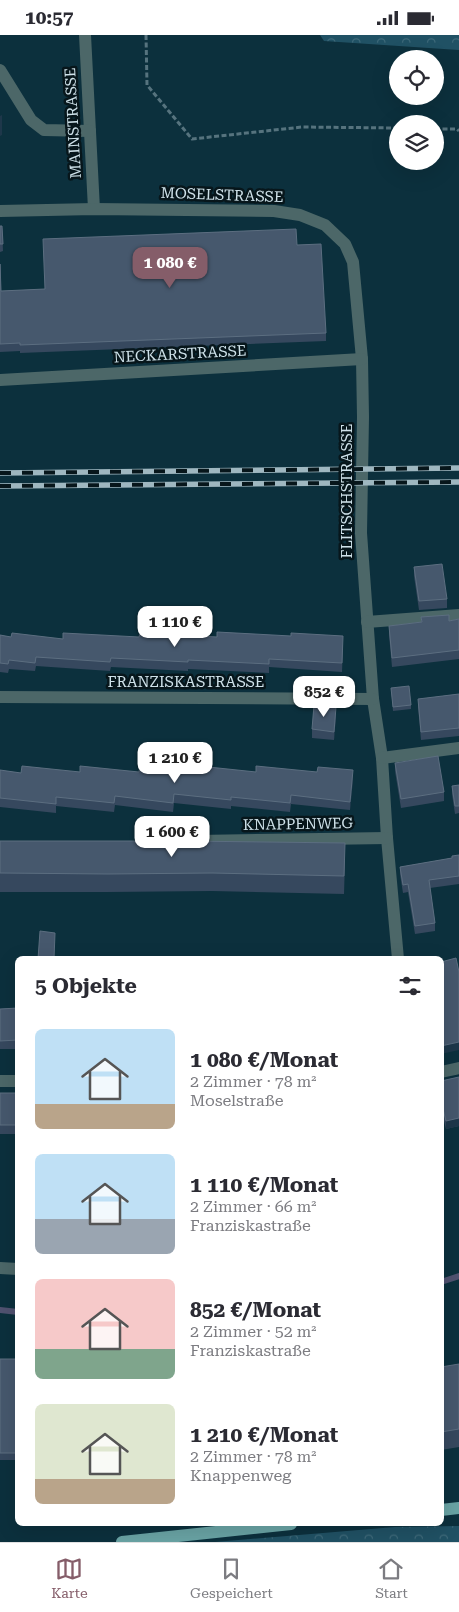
<!DOCTYPE html>
<html lang="de">
<meta charset="utf-8">
<style>
body{margin:0;font-family:"Roboto Serif",serif;background:#f2f2f3;color:#2b2b33;height:100vh;display:flex;flex-direction:column;font-size:19px;white-space:nowrap}
*{box-sizing:border-box;margin:0}
p{font-size:16px;color:#7c7c81}
.icon{flex:none;width:28px;height:28px;fill:none;stroke:currentColor;stroke-width:2;stroke-linecap:round;stroke-linejoin:round}
.map{position:relative;flex:1;overflow:hidden}
.sheet{position:absolute;left:15px;top:921px;width:429px;height:570px;display:flex;flex-direction:column;background:#fff;border-radius:8px;box-shadow:0 5px 20px #0002}
.sheet>*{flex:none}
.tools{position:absolute;left:389px;top:15px;display:grid;gap:10px}
.tools a{display:grid;place-items:center;width:55px;height:55px;border-radius:50%;background:#fff;box-shadow:0 5px 20px #0002;font-size:25px}
.price{position:absolute;translate:-50% -42px;padding:0 11px;border-radius:10px;background:#fff;color:#222;font-size:16px;line-height:32px;filter:drop-shadow(0 1px 2px #0008)}
.price::after{content:'';position:absolute;left:50%;top:30px;width:15px;height:11px;margin-left:-8px;background:inherit;clip-path:polygon(0 0,100% 0,50% 100%)}
.price.selected{background:#855d69;color:#fff}
ul{padding:0;list-style:none}
li{display:flex;align-items:center;gap:15px;height:125px;padding:0 20px}
li span{display:grid;place-items:center;flex:none;width:140px;height:100px;border-radius:8px;color:#555}
li>.icon{margin-inline-start:auto}
span .icon{width:60px;height:60px;fill:#fffc;stroke-width:1}
li b{font-size:21px}
h2{display:flex;justify-content:space-between;align-items:center;height:60px;padding:0 20px;font-size:21px}
.status{display:flex;justify-content:space-between;align-items:center;height:35px;padding:0 25px;background:#fff;direction:ltr}
.status svg{height:14px;fill:currentColor}
.tabs{display:flex;justify-content:space-around;align-items:center;height:70px;border-top:1px solid #e1e1e2;background:#fff;font-size:14px;color:#7c7c81}
.tabs a{display:grid;justify-items:center;gap:2px}
.tabs .selected{color:#855d69}
.map>svg:first-child{display:block}
.forest{fill:url(#forest-crowns)}
.lines{fill:none;stroke-linecap:round;stroke-linejoin:round}
.stream{stroke:#505270;stroke-width:6}
.path{stroke:#56737e;stroke-width:3;stroke-dasharray:5 2.5;stroke-linecap:butt}
.minor{stroke:#4c6768;stroke-width:12}
.major{stroke:#69a3a4;stroke-width:12}
.rail-casing{stroke:#9fb7c0;stroke-width:5.5}
.rail{stroke:#07161b;stroke-width:4;stroke-dasharray:11;stroke-linecap:butt}
.wall{fill:#36485e}
.shaded-wall{fill:#1e374a}
.building{fill:#46586d;stroke:#5c6e80}
.labels{text-anchor:middle;stroke-width:5;stroke-linejoin:round;paint-order:stroke}
.street-label{font-size:15px;fill:#cfe2ea;stroke:#07161b}
</style>
<div class="status"><b>10:57</b><svg viewBox="0 0 49 12"><path d="M0 12V9h3v3zM5 12V6h3v6zM10 12V3h3v9zM15 12V0h3v12zM26 1h20v11H26zM47 4h2v5h-2z"/></svg></div>
<div class="map">
<svg width="459" height="1507" viewBox="0 0 459 1507">
<defs>
<pattern id="forest-crowns" width="20" height="18" patternUnits="userSpaceOnUse" patternTransform="scale(1.25)"><rect width="20" height="18" fill="#205164"/><path d="M2 6a3 3 0 1 1 6 0M12 15a3 3 0 1 1 6 0" fill="none" stroke="#3f6a7a"/></pattern>
</defs>
<rect width="100%" height="100%" fill="#0c303d"/>
<g class="forest">
<path d="M320,0H459V15L324,6Z"/>
<path d="M459,1491V1507H215L395,1492Z"/>
</g>
<g class="lines">
<g class="stream">
<path d="M441,1247L459,1241"/>
<path d="M0,1275L18,1277"/>
</g>
<g class="path">
<path d="M146,0L147,50L192,104L302,92L398,93"/>
<path d="M435,94H457L459,96"/>
</g>
<g class="minor">
<path d="M85,0L94,174"/>
<path d="M0,35L31,85L44,95L90,96"/>
<path d="M0,176L94,174L274,176L300,180L325,190L345,209L353,227L362,324L363,382L361,498L373,664L382,723L387,803L398,924"/>
<path d="M0,345L362,324"/>
<path d="M367,587L459,580"/>
<path d="M0,662L373,664"/>
<path d="M382,723L459,713"/>
<path d="M197,806L387,803"/>
<path d="M441,1037L459,1033"/>
<path d="M0,1046H18"/>
<path d="M0,1233L18,1234"/>
</g>
<g class="major">
<path d="M441,1475L459,1473"/>
<path d="M122,1507L291,1489"/>
</g>
<g class="rail-casing">
<g id="rail">
<path d="M0,438L459,433"/>
<path d="M0,451L459,447"/>
</g>
</g>
<use href="#rail" class="rail"/>
</g>
<g class="wall">
<path d="M0,191H2L3,216L0,217Z"/>
<path d="M297,210L326,298V306L20,318V316L0,317V229L1,256L44,254Z"/>
<path d="M414,532L447,564V573L419,575L414,541Z"/>
<path d="M421,582L449,586L459,584V624L392,632L389,600V591L421,587Z"/>
<path d="M0,600L11,602L63,604L139,602L343,610L342,637L269,632V638L188,634V636L111,632L110,636L36,631L35,636L9,634L8,638L0,637Z"/>
<path d="M391,653L411,670V674L393,676Z"/>
<path d="M459,659V701L421,705L418,672V664Z"/>
<path d="M336,681L334,705L312,703V694Z"/>
<path d="M395,728L444,757V766L401,773L395,736Z"/>
<path d="M0,735L21,738L256,737L353,744L350,775L291,769L290,777L231,771V774L174,768L173,777L115,770L114,777L56,771V778L0,772Z"/>
<path d="M459,750V778L455,779L452,759V751Z"/>
<path d="M0,806L345,826L344,859L212,856L108,857H0Z"/>
<path d="M459,820V849L430,853L435,888V896L415,899L408,857L403,858L400,839V832L452,823Z"/>
<path d="M18,973V1014H0V974Z"/>
<path d="M459,1042V1091L446,1094L441,1074V1046Z"/>
<rect x="0" y="1058" width="18" height="41"/>
<rect x="0" y="1324" width="18" height="101"/>
<path d="M459,1329V1412L441,1415V1332Z"/>
</g>
<g class="shaded-wall">
<path d="M2,80V100L0,101V81Z"/>
<path d="M336,672V681L334,705V697Z"/>
<path d="M353,735V744L350,775V767Z"/>
<path d="M459,1007V1015L441,1019V1011Z"/>
<path d="M459,1083V1091L446,1094V1086Z"/>
</g>
<g class="building">
<path d="M0,191H2L3,209H0Z"/>
<path d="M296,194L297,210L321,209L326,298L20,310V308L0,309V229L1,256L45,254L43,204Z"/>
<path d="M442,529L447,564L419,566L414,532Z"/>
<path d="M449,580V586L459,584V615L392,623L389,591L422,587L421,582Z"/>
<path d="M217,597L291,601V598L343,601L342,628L269,624V629L188,625V627L111,623L110,627L36,622L35,628L9,625L8,629L0,628V600L11,602L12,598L63,604V598L139,602L140,598L217,602Z"/>
<path d="M409,651L411,670L393,672L391,653Z"/>
<path d="M459,659V693L421,697L418,664Z"/>
<path d="M314,670L336,672L334,697L312,694Z"/>
<path d="M438,721L444,757L401,764L395,728Z"/>
<path d="M140,730L199,737V731L256,737V731L317,737L318,732L353,735L350,767L291,760L290,768L231,762V765L174,759L173,768L115,761L114,768L56,762V769L0,763V735L21,738L22,731L80,737V731L139,737Z"/>
<path d="M459,750V771H455L452,751Z"/>
<path d="M0,806H185L345,808L344,841L212,838L108,839L0,838Z"/>
<path d="M459,820V841L429,845L435,888L415,891L408,849L403,850L400,832L452,823V821Z"/>
<path d="M40,896L55,898L54,924H38Z"/>
<path d="M456,923L459,937V1007L441,1011V927Z"/>
<path d="M18,973V1005L0,1006V974Z"/>
<path d="M459,1042V1083L446,1086L441,1066V1046Z"/>
<rect x="0" y="1058" width="18" height="32"/>
<rect x="0" y="1324" width="18" height="94"/>
<path d="M459,1329V1394L441,1397V1332Z"/>
</g>
<g class="labels">
<g class="street-label">
<text transform="translate(73 88) rotate(-93)" y="5">MAINSTRASSE</text>
<text transform="translate(222 160) rotate(2)" y="5">MOSELSTRASSE</text>
<text transform="translate(180 319) rotate(-3)" y="5">NECKARSTRASSE</text>
<text transform="translate(347 456) rotate(-90)" y="5">FLITSCHSTRASSE</text>
<text x="186" y="652">FRANZISKASTRASSE</text>
<text transform="translate(298 789) rotate(-1)" y="5">KNAPPENWEG</text>
</g>
</g>
</svg>
<div class="tools">
<a><svg class="icon" aria-label="locate" viewBox="0 0 24 24"><circle cx="12" cy="12" r="6"/><path d="M12 2v4M12 18v4M2 12h4M18 12h4"/></svg></a>
<a><svg class="icon" aria-label="layers" viewBox="0 0 24 24"><path d="M12 4l9 5-9 5-9-5zM3 14l9 5 9-5"/></svg></a>
</div>
<b class="price selected" style="left:170px;top:254px">1 080 €</b>
<b class="price" style="left:175px;top:613px">1 110 €</b>
<b class="price" style="left:324px;top:683px">852 €</b>
<b class="price" style="left:175px;top:749px">1 210 €</b>
<b class="price" style="left:172px;top:823px">1 600 €</b>
<section class="sheet">
<h2>5 Objekte<svg class="icon" aria-label="filters" viewBox="0 0 24 24"><path d="M4 7h16M4 17h16"/><circle cx="9" cy="7" r="2"/><circle cx="15" cy="17" r="2"/></svg></h2>
<ul>
<li><span style="background:linear-gradient(#bfe0f5 75%,#b9a48a 0)"><svg class="icon" aria-label="home" viewBox="0 0 24 24"><path d="M3 11l9-7 9 7M6 9v11h12V9"/></svg></span><div><b>1 080 €/Monat</b><p>2 Zimmer · 78 m²</p><p>Moselstraße</p></div></li>
<li><span style="background:linear-gradient(#bfe0f5 65%,#9aa5b1 0)"><svg class="icon" aria-label="home" viewBox="0 0 24 24"><path d="M3 11l9-7 9 7M6 9v11h12V9"/></svg></span><div><b>1 110 €/Monat</b><p>2 Zimmer · 66 m²</p><p>Franziskastraße</p></div></li>
<li><span style="background:linear-gradient(#f6c9c9 70%,#7fa58c 0)"><svg class="icon" aria-label="home" viewBox="0 0 24 24"><path d="M3 11l9-7 9 7M6 9v11h12V9"/></svg></span><div><b>852 €/Monat</b><p>2 Zimmer · 52 m²</p><p>Franziskastraße</p></div></li>
<li><span style="background:linear-gradient(#dfe7d0 75%,#b9a48a 0)"><svg class="icon" aria-label="home" viewBox="0 0 24 24"><path d="M3 11l9-7 9 7M6 9v11h12V9"/></svg></span><div><b>1 210 €/Monat</b><p>2 Zimmer · 78 m²</p><p>Knappenweg</p></div></li>
</ul>
</section>
</div>
<nav class="tabs">
<a class="selected"><svg class="icon" aria-label="map" viewBox="0 0 24 24"><path d="M3 6l6-2 6 2 6-2v14l-6 2-6-2-6 2zM9 4v14M15 6v14"/></svg>Karte</a>
<a><svg class="icon" aria-label="saved" viewBox="0 0 24 24"><path d="M7 4h10v16l-5-4-5 4z"/></svg>Gespeichert</a>
<a><svg class="icon" aria-label="home" viewBox="0 0 24 24"><path d="M3 11l9-7 9 7M6 9v11h12V9"/></svg>Start</a>
</nav>
